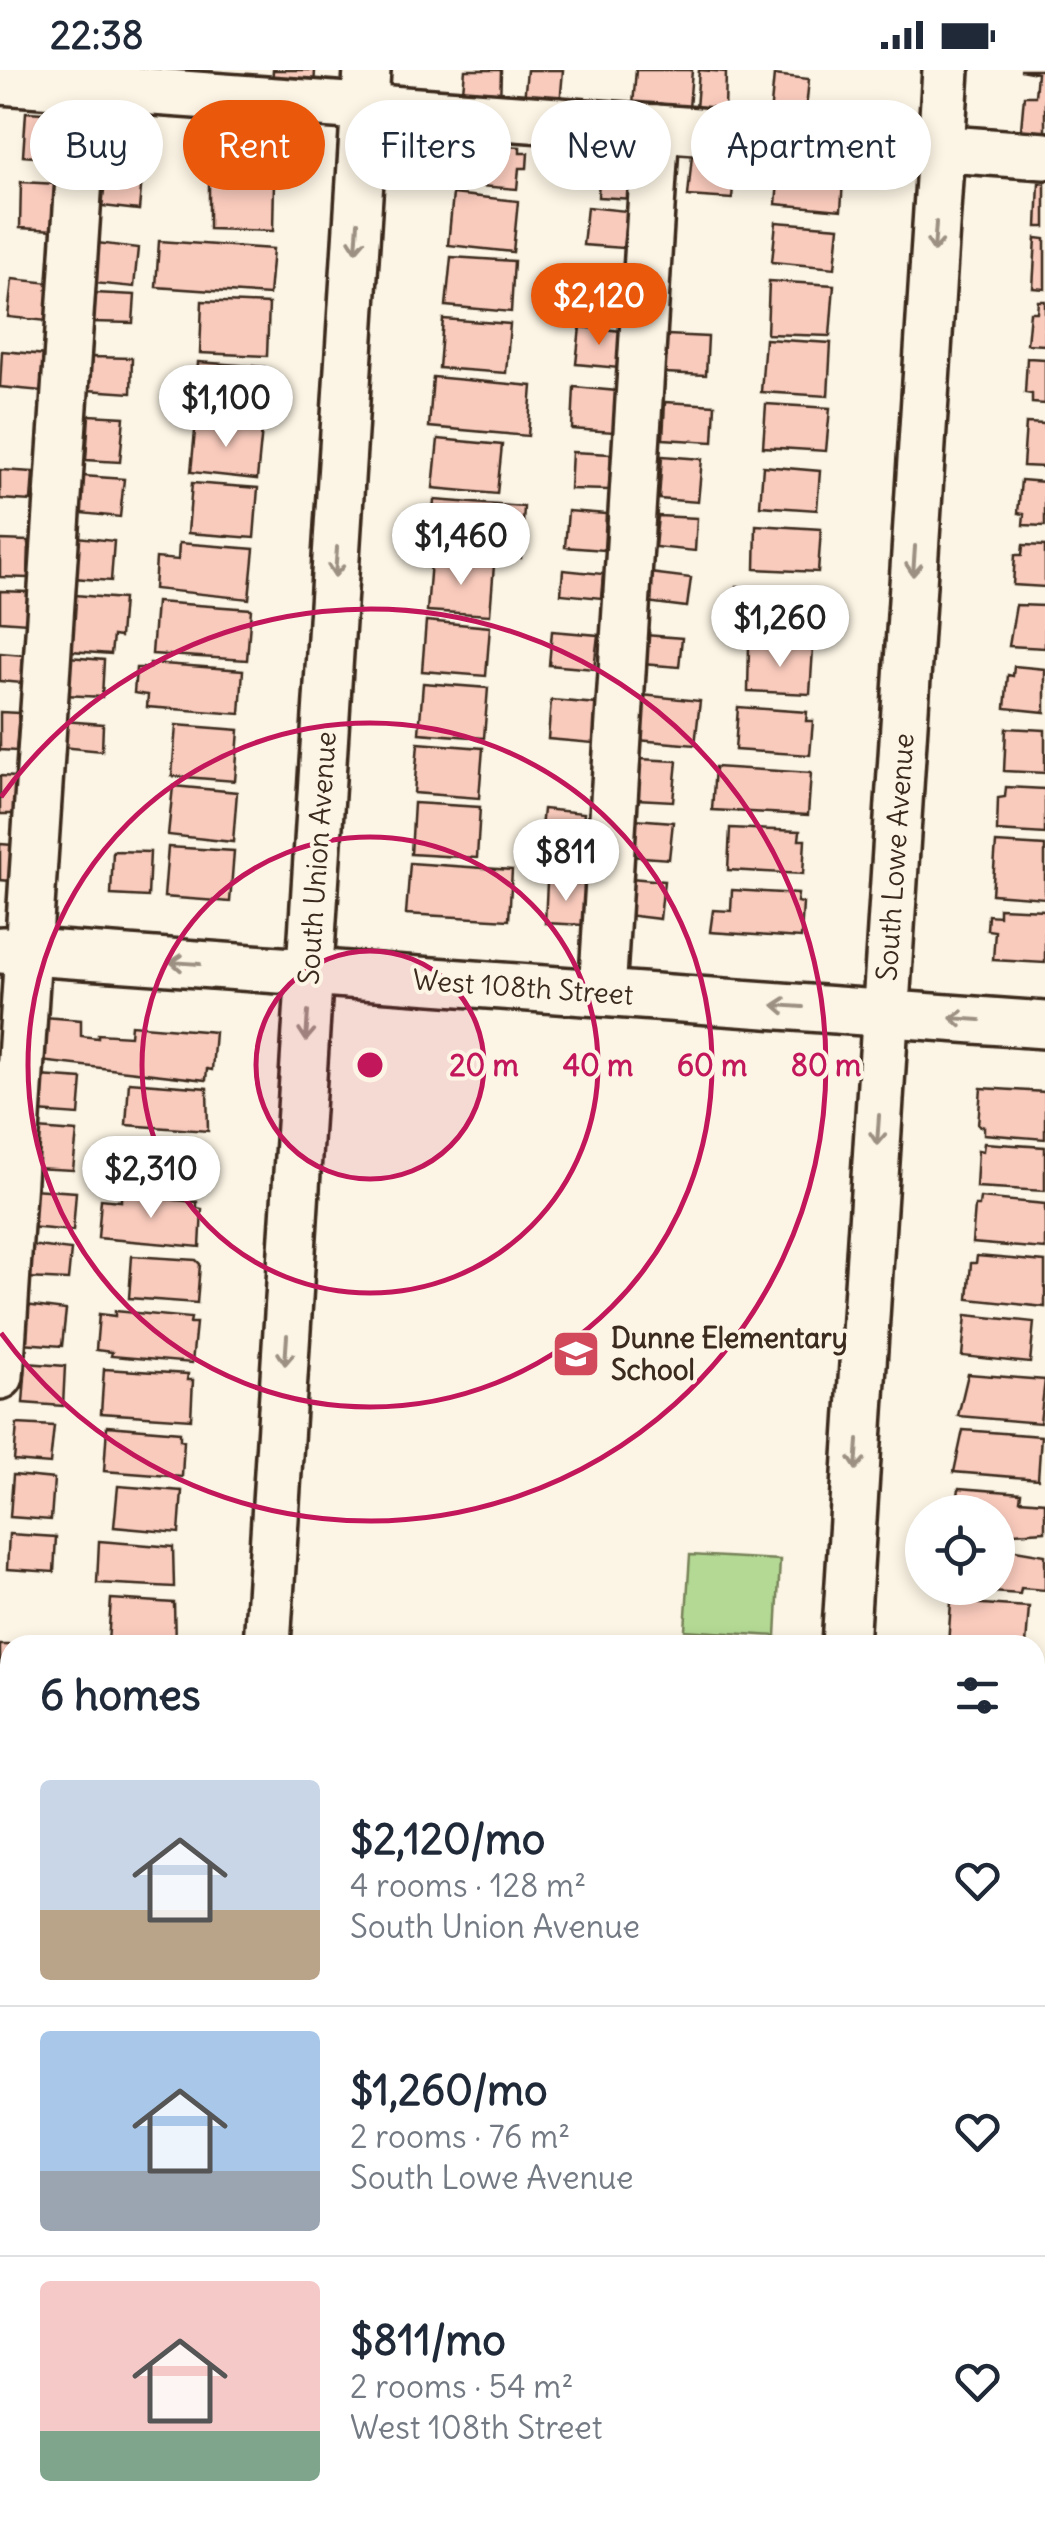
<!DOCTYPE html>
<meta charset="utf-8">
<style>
body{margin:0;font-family:Delius,sans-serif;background:#f2f2f3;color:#1f2937;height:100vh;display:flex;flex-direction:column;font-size:38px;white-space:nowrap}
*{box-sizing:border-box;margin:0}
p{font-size:32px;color:#747a83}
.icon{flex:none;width:55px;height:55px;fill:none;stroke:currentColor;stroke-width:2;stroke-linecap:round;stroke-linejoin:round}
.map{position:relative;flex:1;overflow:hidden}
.panel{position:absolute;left:0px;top:1565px;width:1045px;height:890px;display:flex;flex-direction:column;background:#fff;border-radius:30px 30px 0 0;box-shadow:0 5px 15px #0003}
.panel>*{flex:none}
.banner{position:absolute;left:30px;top:30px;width:985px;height:90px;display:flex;gap:20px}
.controls{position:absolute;left:905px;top:1425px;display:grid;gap:20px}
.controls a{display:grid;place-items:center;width:110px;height:110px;border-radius:50%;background:#fff;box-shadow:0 5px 15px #0003;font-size:50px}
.price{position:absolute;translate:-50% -85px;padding:0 22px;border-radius:35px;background:#fff;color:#222;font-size:32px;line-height:65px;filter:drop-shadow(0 2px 5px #0008)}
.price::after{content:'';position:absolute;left:50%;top:60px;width:30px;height:22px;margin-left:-15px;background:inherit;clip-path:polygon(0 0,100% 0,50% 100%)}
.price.on{background:#ea580c;color:#fff}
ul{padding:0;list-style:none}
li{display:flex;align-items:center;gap:30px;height:250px;padding:0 40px}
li+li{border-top:2px solid #e0e1e3}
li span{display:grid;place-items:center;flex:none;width:280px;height:200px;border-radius:10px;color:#555}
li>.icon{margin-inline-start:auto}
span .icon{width:120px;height:120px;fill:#fffc;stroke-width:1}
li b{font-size:42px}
h2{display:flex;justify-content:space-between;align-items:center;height:120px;padding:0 40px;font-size:42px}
.pill{padding:0 35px;border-radius:45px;background:#fff;box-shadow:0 5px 15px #0003;font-size:35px;line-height:90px}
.pill.on{background:#ea580c;color:#fff}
.status{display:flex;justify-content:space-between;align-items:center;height:70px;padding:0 50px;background:#fff;direction:ltr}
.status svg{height:28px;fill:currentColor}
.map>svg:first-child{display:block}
.green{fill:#b3d994;stroke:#778259;stroke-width:2.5}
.building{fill:#f9cbbd;stroke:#3b2a1e;stroke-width:2.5}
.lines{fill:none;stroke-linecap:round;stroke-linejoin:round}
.minor-casing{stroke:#3b2a1e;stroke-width:52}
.minor{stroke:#fcf5e5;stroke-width:45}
.oneway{stroke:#9c9082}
.ring{fill:none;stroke:#c2185b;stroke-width:5}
.labels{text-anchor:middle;stroke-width:8;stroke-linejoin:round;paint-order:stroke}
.street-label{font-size:28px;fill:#3b2a1e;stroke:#fcf5e5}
.poi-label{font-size:28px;font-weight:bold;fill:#3b2a1e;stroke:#fcf5e5;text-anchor:start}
.centre{fill:#c2185b;stroke:#fcf5e5;stroke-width:5}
.ring-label{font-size:30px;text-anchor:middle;font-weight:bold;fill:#c2185b;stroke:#fcf5e5;stroke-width:8;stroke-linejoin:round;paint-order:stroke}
</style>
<div class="status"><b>22:38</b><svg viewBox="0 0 49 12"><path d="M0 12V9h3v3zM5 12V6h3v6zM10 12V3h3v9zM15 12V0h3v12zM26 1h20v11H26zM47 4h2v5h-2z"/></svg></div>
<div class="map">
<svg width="1045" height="2455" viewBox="0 0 1045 2455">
<rect width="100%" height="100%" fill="#fcf5e5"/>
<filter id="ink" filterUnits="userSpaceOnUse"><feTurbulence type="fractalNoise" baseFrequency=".01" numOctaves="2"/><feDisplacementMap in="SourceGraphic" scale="20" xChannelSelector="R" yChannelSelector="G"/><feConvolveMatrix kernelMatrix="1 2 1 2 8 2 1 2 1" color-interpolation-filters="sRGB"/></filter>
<g filter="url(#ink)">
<path class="green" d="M690,1485L780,1490L776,1566L685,1560Z"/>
<g class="building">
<path d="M273,0H315L314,19L272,18Z"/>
<path d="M465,0H501L500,35L462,32Z"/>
<path d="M527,0H563L560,35L524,31Z"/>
<path d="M636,0H692L689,39L633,35Z"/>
<path d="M699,0L726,2L725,41L696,39Z"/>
<path d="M1020,0H1045V72L1020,70L1024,26H1035L1037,3Z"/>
<path d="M774,5L809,9L805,49L770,46Z"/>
<path d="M101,40L149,42L146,82L99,79Z"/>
<path d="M26,42L63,44L61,89L23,86Z"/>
<path d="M201,46L280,51L278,87H274L273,97L197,91Z"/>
<path d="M454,72L520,77V83H528L527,98H519L517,119L455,114Z"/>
<path d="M692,85L735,89L732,129L688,126Z"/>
<path d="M600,86L636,89L634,129L598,127Z"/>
<path d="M780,90L844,96L841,140L776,134Z"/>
<path d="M106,104L142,107L139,140L102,136Z"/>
<path d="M209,110L274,112L273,161L209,159Z"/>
<path d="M21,112L57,114L55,160L20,158Z"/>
<path d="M1039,113L1045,114V157H1037Z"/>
<path d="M453,124L518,131L513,182L448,175Z"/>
<path d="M587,137L627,141L623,178L583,175Z"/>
<path d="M776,152L839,157L835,198L772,192Z"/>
<path d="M1036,168L1045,169V219L1033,218Z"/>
<path d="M159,171L273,179L269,225L156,217Z"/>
<path d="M97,173L138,178L134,217L93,213Z"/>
<path d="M451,187L514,191L511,242L446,236Z"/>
<path d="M584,198L625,201L622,238L582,235Z"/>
<path d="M12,209L51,213L47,251L8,247Z"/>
<path d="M769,211L834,215L830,266L767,264Z"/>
<path d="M94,223L135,225L133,253L92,252Z"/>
<path d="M202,231L269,234L267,286L200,283Z"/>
<path d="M1038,231H1045V275L1027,274L1030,242H1037Z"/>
<path d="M443,249L510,254L506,303L439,298Z"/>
<path d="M580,257L622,261L619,298L576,294Z"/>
<path d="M667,265L708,267L706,305L665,303Z"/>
<path d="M765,269L831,273L828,326L761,322Z"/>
<path d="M2,281L46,285L42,321L0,317Z"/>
<path d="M91,287L132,288L131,323L88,320Z"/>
<path d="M1027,288L1045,289V334L1032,333V324L1025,323Z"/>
<path d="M198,292L265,297L262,346L195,342Z"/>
<path d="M433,307L532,316L528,366L429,357Z"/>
<path d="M574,317L617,321L614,362L572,359Z"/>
<path d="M665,332L715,335L713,372L663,369Z"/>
<path d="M766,334L830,338L826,381L763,377Z"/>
<path d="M89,345L124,347L120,392L86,390Z"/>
<path d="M196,351L262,359L257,409L191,402Z"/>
<path d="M1026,353L1045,354V397L1023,396Z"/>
<path d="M438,369L502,375L497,424L433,418Z"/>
<path d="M572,382L611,384L609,420L570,419Z"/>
<path d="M662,386L702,389L698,432L659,429Z"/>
<path d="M763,396L820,401L817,440L760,436Z"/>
<path d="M0,400L33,402L31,431L0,429Z"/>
<path d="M83,406L124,409L120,447L80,443Z"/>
<path d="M1021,410L1045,412V456L1023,455L1024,444L1018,443Z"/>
<path d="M192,413L258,418L254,468L188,463Z"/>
<path d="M434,430L524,437L521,488L430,481Z"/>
<path d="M568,441L606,444L604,480L565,477Z"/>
<path d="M658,446L697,448L695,481L655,477Z"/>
<path d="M756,455L821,459L818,502L755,499Z"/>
<path d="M77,467L114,471L111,511L74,508Z"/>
<path d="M0,470L29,471L28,508L0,507Z"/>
<path d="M179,473L254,479L249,529L154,519L156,488L178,490Z"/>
<path d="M1023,475L1045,476V517L1013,515L1015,485H1022Z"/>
<path d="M431,491L494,495L490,545L427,541Z"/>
<path d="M563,500L603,504L601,528L561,524Z"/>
<path d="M650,503L691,508L687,537L646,532Z"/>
<path d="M737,516L812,521V527L818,528L816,566L734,560Z"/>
<path d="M0,521L28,522L27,553L0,551Z"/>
<path d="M75,525L123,529L120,567L113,566L111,584L71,581Z"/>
<path d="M156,532L251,539L247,590L152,584Z"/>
<path d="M1016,535L1045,536V578L1009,576Z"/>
<path d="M426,551L490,557L486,606L422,601Z"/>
<path d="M552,561L598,565L594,599L549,595Z"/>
<path d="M645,565L682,568L679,597L642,594Z"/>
<path d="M749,576L813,579L810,624L748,621Z"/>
<path d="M0,583L23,585L22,613L0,611Z"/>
<path d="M68,587L104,590L102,627L65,625Z"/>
<path d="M150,593L243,600L240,644L147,637L148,625L134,623L136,598H150Z"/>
<path d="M1014,596L1045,599V642L1005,638L1008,605L1013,606Z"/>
<path d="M423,613L488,618L484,668L419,663Z"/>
<path d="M642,625L700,631L695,675L638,670Z"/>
<path d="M551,630L597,634L593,673L548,669Z"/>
<path d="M738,637L807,642L806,651H813L810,685L735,680Z"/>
<path d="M0,642L19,643L16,681L0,680Z"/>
<path d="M63,651L103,654L102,681L61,677Z"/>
<path d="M176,655L239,660L235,711L172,706Z"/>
<path d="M1006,658L1045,660V703L1004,701Z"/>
<path d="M418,673L483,678L479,728L414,723Z"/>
<path d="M639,689L677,691L673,731L636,729Z"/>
<path d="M715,697L811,703L808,745L712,740Z"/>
<path d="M0,706L16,707L13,744H0Z"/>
<path d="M173,716L237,722L233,772L168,765Z"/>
<path d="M1006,717L1045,719V764L997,761L998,728L1005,727Z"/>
<path d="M414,733L480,737L477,788L411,784Z"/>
<path d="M543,739L584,743L580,781L539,777Z"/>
<path d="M634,749L673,752L669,789L630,786Z"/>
<path d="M730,758L800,761L799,770H805L803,804L728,800Z"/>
<path d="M996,773L1045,776V828L992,824Z"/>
<path d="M0,774L13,775L10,811L0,810Z"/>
<path d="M168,777L234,781L230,832L164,827Z"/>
<path d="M113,781L150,782L148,827L111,825Z"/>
<path d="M410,793L512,800L509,850L406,844Z"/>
<path d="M630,808L664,811L660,849L626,845Z"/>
<path d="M547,812L586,814L584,855L545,853Z"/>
<path d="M732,820L798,824L797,832L803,833L801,868L710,862L713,840L731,841Z"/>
<path d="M999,838L1045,840V893L993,890L995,861L987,860L988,845L999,846Z"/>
<path d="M44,947L81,950V966L98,968V964L130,966L131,955L215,962L212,1000L207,999L206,1010L40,991Z"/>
<path d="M40,1006L82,1009L79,1045L37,1042Z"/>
<path d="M129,1012L207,1018L208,1061L126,1055Z"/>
<path d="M981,1018L1045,1022V1069L984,1064V1057L978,1055Z"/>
<path d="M37,1059L77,1062L73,1100L34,1098Z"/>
<path d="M140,1071L203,1073L206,1117L136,1114V1106H119L120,1085L139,1084Z"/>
<path d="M984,1073L1045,1077V1121L976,1117L978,1080L983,1081Z"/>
<path d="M32,1119L76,1122L73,1161L29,1157Z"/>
<path d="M121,1125L197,1132V1138L202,1139L200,1177L98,1168L101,1129L121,1131Z"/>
<path d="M980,1128L1045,1134V1179L972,1173L975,1136H979Z"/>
<path d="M29,1175L71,1180L68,1210L27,1208Z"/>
<path d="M132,1186L196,1190L200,1194L197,1233L129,1228Z"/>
<path d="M977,1186L1045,1192V1237L968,1229L971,1193H976Z"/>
<path d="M25,1235L66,1240L62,1276L22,1273Z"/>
<path d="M115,1241L191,1248L190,1253H196L192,1293L111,1286L112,1282L96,1280L99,1244L115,1246Z"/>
<path d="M966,1245L1034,1252L1030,1293L962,1286Z"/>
<path d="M26,1293L65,1296L63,1336L23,1333Z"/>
<path d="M104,1299L188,1304L187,1310H193L191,1349L101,1343Z"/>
<path d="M968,1304L1045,1310L1040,1353L958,1346Z"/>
<path d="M17,1354L54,1356L50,1394L14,1391Z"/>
<path d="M107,1356L180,1362V1370L184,1371L182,1407L104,1401Z"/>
<path d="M963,1360L1041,1366L1038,1409L954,1402Z"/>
<path d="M13,1405L54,1409L51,1450L10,1447Z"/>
<path d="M118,1416L182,1421L179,1463L114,1457Z"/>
<path d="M959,1418L1021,1423L1020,1430L1045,1432V1461L998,1464V1442H956Z"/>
<path d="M9,1464L56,1467L54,1502L7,1499Z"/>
<path d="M99,1471L173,1477L174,1517L97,1513Z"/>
<path d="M998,1477L1045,1485V1520L1021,1518L1020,1524L947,1519L998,1518Z"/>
<path d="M111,1529L174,1533L175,1575L108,1573Z"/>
<path d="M951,1532L1029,1537L1026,1575H948Z"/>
<path d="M0,1575H10V1616L0,1615Z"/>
<path d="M4,1635H10V1672L0,1671Z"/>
<path d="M0,1694L10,1695V1731L0,1730Z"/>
<path d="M0,1753L10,1754V1795L0,1794Z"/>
<path d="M0,1820H10V1858L0,1857Z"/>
<path d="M0,1865L10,1866V1909L0,1908Z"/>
<path d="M0,1940L10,1941V1979L0,1978Z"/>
<path d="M0,2125H7L4,2193H0Z"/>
<rect x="1035" y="2203" width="10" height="73"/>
<path d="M1035,2348L1045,2349V2383L1035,2382Z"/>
<path d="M1035,2422H1045V2455H1022V2445H1035Z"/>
<path d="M37,2445H123V2455H36Z"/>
<path d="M310,2445H405L404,2455H309Z"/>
<path d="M521,2445L563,2446L562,2455H520Z"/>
<path d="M617,2445L689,2446V2455H597V2447Z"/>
<path d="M893,2445H970L969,2455H892Z"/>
</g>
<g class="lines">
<g class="minor-casing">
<g id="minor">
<path d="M0,11L1045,86"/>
<path d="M2,880L1045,955"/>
<path d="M602,923L656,58"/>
<path d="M0,1306L85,18"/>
<path d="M267,1575L367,0"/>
<path d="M845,1575L946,0"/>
<path d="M0,2036L10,2037"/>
<path d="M1035,2110L1045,2111"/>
<path d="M0,2323H10"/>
<path d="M1035,2396L1045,2397"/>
<path d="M212,2455V2445"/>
<path d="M502,2455L503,2445"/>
<path d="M788,2455V2445"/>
</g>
</g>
<use href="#minor" class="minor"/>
</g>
<defs><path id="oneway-shaft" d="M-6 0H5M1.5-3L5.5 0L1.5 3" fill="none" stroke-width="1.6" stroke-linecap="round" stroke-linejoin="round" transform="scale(2.5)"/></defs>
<g class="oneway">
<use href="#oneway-shaft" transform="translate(357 167) rotate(94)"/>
<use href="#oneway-shaft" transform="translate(935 167) rotate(94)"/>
<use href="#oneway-shaft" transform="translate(914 491) rotate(94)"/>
<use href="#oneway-shaft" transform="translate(336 492) rotate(94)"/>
<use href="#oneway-shaft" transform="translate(185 893) rotate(-176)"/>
<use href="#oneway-shaft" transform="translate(788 936) rotate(-176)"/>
<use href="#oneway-shaft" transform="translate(965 949) rotate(-176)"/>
<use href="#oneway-shaft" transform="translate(307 956) rotate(94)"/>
<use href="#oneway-shaft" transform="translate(878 1060) rotate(94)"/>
<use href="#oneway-shaft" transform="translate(286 1280) rotate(94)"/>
<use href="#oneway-shaft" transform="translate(857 1385) rotate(94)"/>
</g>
</g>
<circle cx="370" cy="995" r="114" fill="#c2185b" fill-opacity=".12"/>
<g class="ring">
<circle cx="370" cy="995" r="114"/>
<circle cx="370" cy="995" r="228"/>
<circle cx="370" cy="995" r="342"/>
<path d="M1 727A456 456 0 1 1 1 1263"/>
</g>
<defs>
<g id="school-square" transform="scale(2.5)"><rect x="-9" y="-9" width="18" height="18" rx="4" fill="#d1495b" stroke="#fcf5e5"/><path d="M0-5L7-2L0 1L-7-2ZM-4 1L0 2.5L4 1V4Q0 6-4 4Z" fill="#fff"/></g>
</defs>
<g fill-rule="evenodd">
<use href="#school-square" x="576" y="1284"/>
</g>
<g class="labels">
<g class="street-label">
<text transform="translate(895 787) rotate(-86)" y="10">South Lowe Avenue</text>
<text transform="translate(317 788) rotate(-86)" y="10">South Union Avenue</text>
<text transform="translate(523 917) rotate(4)" y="10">West 108th Street</text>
</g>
<g class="poi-label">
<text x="611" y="1278">Dunne Elementary<tspan x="611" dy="32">School</tspan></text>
</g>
</g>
<circle cx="370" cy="995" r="15" class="centre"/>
<g class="ring-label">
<text x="484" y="1006">20 m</text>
<text x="598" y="1006">40 m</text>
<text x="712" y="1006">60 m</text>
<text x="826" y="1006">80 m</text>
</g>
</svg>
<div class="controls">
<a><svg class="icon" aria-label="locate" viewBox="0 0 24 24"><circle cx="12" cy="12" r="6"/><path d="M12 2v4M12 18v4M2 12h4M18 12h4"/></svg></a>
</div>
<b class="price on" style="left:599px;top:278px">$2,120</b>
<b class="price" style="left:226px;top:380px">$1,100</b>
<b class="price" style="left:461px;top:518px">$1,460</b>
<b class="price" style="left:780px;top:600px">$1,260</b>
<b class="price" style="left:566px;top:834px">$811</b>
<b class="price" style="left:151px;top:1151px">$2,310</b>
<div class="banner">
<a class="pill">Buy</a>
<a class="pill on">Rent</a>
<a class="pill">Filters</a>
<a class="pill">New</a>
<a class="pill">Apartment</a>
</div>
<section class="panel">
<h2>6 homes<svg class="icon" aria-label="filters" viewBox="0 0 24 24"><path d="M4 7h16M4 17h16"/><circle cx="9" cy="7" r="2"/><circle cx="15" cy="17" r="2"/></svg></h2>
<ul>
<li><span style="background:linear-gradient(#c9d6e8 65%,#b9a48a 0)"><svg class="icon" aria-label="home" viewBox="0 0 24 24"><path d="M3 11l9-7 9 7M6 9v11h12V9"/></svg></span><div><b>$2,120/mo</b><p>4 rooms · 128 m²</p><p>South Union Avenue</p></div><svg class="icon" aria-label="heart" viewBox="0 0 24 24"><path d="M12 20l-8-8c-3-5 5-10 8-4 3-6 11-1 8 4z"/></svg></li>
<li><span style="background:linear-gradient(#a9c7e8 70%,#9aa5b1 0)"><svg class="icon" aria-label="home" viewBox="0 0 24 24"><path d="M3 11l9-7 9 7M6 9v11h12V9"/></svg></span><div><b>$1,260/mo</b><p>2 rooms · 76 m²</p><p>South Lowe Avenue</p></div><svg class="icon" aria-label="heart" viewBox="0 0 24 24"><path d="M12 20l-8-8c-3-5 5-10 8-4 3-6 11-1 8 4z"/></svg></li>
<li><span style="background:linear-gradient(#f6c9c9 75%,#7fa58c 0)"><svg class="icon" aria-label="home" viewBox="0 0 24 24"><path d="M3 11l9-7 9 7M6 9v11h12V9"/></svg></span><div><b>$811/mo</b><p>2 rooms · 54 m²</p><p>West 108th Street</p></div><svg class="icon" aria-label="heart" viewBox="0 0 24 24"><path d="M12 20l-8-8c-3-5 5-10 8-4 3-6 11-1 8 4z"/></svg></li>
</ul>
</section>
</div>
